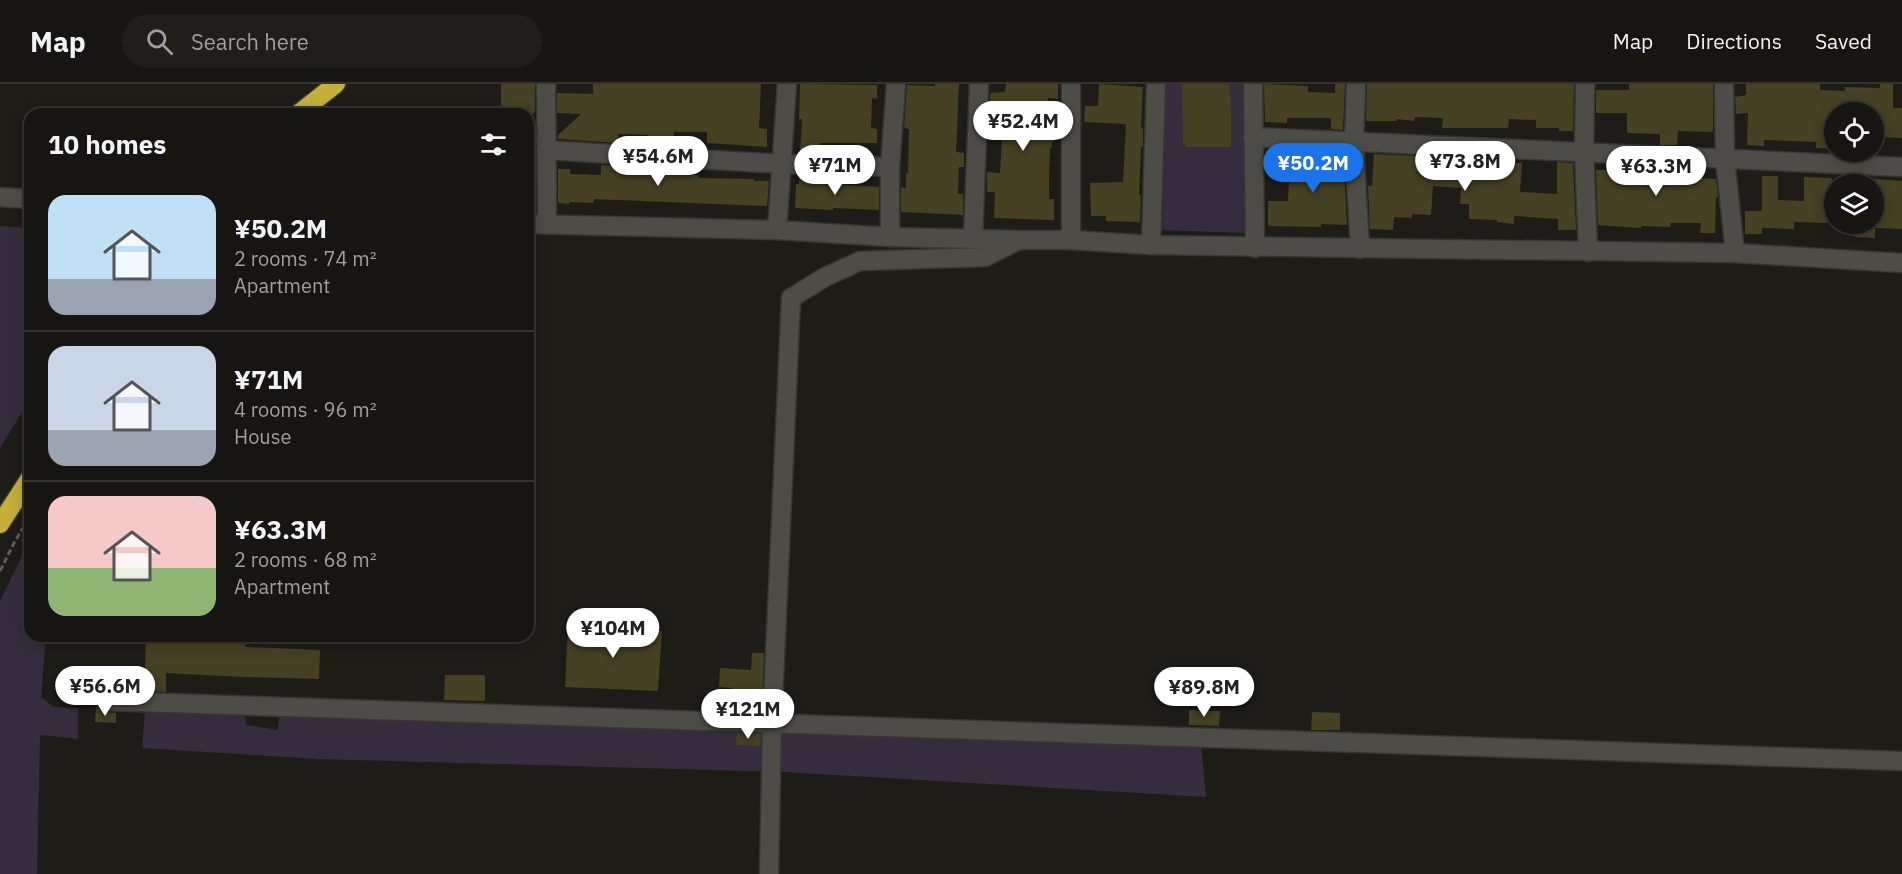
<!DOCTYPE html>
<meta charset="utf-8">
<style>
body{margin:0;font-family:"IBM Plex Sans",sans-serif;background:#1f1e1a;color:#f1f3f6;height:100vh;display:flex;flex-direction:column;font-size:22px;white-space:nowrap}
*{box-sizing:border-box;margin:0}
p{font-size:20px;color:#9e9f9f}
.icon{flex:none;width:33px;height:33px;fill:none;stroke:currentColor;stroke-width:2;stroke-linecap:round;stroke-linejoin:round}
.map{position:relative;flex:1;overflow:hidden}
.panel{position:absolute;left:24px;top:24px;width:510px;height:534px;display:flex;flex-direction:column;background:#161511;border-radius:18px;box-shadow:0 3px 15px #0003,0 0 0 2px #353431}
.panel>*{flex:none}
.fabs{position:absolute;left:1824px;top:18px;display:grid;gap:12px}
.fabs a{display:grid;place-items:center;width:60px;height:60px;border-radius:50%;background:#161511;box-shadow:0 3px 15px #0003,0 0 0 2px #353431;font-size:30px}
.price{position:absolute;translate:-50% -51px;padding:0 14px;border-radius:21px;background:#fff;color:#222;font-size:20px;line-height:39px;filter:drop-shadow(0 2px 3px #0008)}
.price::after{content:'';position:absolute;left:50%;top:36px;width:18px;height:14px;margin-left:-9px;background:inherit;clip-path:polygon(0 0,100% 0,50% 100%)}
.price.on{background:#1a73e8;color:#fff}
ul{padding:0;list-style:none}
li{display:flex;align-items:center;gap:18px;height:150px;padding:0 24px}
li+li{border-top:2px solid #353431}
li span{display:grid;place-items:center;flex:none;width:168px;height:120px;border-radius:18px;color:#555}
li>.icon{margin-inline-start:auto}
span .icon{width:72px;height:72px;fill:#fffc;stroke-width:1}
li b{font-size:26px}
h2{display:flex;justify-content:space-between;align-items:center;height:72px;padding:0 24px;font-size:26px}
header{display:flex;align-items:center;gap:36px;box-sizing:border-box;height:84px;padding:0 30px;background:#161511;border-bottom:2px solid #353431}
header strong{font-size:28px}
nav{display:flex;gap:33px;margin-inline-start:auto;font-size:21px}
.search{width:420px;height:54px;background:#1f1e1a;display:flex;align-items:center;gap:15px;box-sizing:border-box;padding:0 21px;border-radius:33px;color:#9e9f9f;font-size:22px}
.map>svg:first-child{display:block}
.green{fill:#352d3d}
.building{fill:#464123}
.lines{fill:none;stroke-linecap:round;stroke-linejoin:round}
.minor-casing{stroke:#363633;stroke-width:21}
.highway-casing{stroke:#363633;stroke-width:21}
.path{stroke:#5e5d58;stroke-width:3;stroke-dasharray:6 3;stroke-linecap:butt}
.minor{stroke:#4d4c46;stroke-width:18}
.highway{stroke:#c4af3b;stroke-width:18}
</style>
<header>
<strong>Map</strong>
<div class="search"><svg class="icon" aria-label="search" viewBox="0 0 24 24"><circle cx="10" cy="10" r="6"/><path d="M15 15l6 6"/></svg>Search here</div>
<nav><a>Map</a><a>Directions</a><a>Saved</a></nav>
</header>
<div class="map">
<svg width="1902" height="790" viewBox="0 0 1902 790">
<rect width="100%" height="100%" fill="#1d1c17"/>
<g class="green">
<path d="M1165,0H1246V149L1161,146Z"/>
<path d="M0,142L30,144V315L0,364Z"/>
<path d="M22,472H30V552H46L41,613L53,623L78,624V655L40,651L37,790H0V517Z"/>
<path d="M145,626L244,628L246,641L278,646L279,630L1201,660L1206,713L784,688L318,675L142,664Z"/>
</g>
<g class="building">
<path d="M501,0H535V28L533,30H501Z"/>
<path d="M593,0H761L759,44L767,45V63L707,59V48H674V58H671V62L648,61V51L618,50V59L558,55V51L581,30L557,29V9L593,10Z"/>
<path d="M800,0L877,1V15L872,14L871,44L877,45V59H820L819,70L800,69L802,35H799Z"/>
<path d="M935,0H959L956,68L964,69V83H959L958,110H963V131L901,128V103L906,104V89H908L909,45L904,44L907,1L935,2Z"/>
<path d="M1006,0H1058V15L1048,14L1047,43H1054V58H1052V64H1050L1049,92V115H1054V136L994,134L995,108H987V88L1000,89L1003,37H990V9L1005,8Z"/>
<path d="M1099,0L1143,3L1141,44L1143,45V63H1141L1139,111H1141L1140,138L1106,137V132H1091L1090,99L1123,98L1126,40L1084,38L1085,22H1098Z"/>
<path d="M1182,0H1229L1231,23V63H1185V60H1183Z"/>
<path d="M1264,0L1308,2V8L1335,9V0H1345L1343,46L1331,45V34H1287V39L1265,38Z"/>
<path d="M1367,0H1574L1573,47H1559V44H1536V36L1509,35L1508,44H1442L1443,34L1415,33L1414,37L1397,35V37H1366Z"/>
<path d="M1629,0H1713V48L1678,47L1677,61H1660V50L1627,49V29H1596V6H1629Z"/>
<path d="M1746,0H1820V6L1845,7V3L1880,4V0H1893V24H1902V54L1874,53V25L1839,24L1834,25V65L1816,64V58L1764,56V62L1747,61L1748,29L1736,30L1735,13L1746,11Z"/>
<path d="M1330,68H1343L1347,141L1321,140V143L1268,142V117H1288L1290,73H1330Z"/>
<path d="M1374,70L1417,72L1416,75L1440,76L1439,84L1471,86V78L1522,79L1520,108L1557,110V78L1573,79L1576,146H1558V135L1514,132V140L1497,138V136L1469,135V120H1460L1461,104L1433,102L1431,131L1412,130V134L1394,133L1393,146L1370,145L1368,102H1372Z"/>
<path d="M601,81L671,85V90L699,91V94L754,95V97H769L767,122L594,115V119L569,118V120L558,119V85H570V90L601,91Z"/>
<path d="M1619,81L1702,85L1701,94L1716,95L1718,113H1716L1715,149H1700L1701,139H1670V143L1641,142V144L1598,141L1596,86H1619Z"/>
<path d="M799,92H818V99L879,103V126L833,124V126L795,124L796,100H799Z"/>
<path d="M1762,92H1778V116L1804,117V93L1832,94L1831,136H1827V139L1794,138V145L1762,144V150H1745V127H1762Z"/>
<path d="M1874,95L1902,97V145L1875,144V154L1855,153V140H1874Z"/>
<path d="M568,542L662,547L658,607L565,603Z"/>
<path d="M146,552H246L245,563L320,566L319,595L243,593L166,589V608L144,607Z"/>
<path d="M752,569H764L762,618H733L732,604L719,603L720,584L751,586Z"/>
<path d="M445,591H485V617L444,616Z"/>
<path d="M96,623L106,628L116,629V639L95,638Z"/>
<path d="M1189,626L1220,627L1219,642L1189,641Z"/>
<path d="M1312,628L1340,629V646H1311Z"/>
<path d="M737,649L761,650L760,662L736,661Z"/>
</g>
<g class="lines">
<g class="minor-casing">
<g id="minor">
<path d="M546,0L547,140"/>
<path d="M1071,0V156"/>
<path d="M1253,0L1255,164"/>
<path d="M1356,0L1354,59L1360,165"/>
<path d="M1585,0L1584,67L1588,168"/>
<path d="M1724,0L1725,75L1735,169"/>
<path d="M1253,53L1902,83"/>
<path d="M546,66L782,80L890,83"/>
<path d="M0,113L30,115"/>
<path d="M528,140L777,146L890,153L1019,156H1071L1151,161L1735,169L1902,179"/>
<path d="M777,146L787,0"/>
<path d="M890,153V83L896,0"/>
<path d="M973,155L979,0"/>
<path d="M1151,161L1156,0"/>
<path d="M107,617L1902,677"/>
<path d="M769,790L772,640L791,214L825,193L860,177L985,173L1017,157"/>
</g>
</g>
<g class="highway-casing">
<g id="highway">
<path d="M298,30L336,0"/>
<path d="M0,440L30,394"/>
</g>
</g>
<path class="path" d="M0,487L14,459L30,432"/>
<use href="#minor" class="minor"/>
<use href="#highway" class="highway"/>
</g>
</svg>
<div class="fabs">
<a><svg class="icon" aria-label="locate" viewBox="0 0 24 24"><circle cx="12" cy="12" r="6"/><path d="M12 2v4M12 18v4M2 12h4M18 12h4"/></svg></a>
<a><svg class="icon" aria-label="layers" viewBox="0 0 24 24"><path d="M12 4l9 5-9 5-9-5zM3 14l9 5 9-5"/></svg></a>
</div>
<b class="price" style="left:1023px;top:68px">¥52.4M</b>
<b class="price" style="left:658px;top:103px">¥54.6M</b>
<b class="price" style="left:1465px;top:108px">¥73.8M</b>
<b class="price on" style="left:1313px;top:110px">¥50.2M</b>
<b class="price" style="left:835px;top:112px">¥71M</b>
<b class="price" style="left:1656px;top:113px">¥63.3M</b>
<b class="price" style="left:613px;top:575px">¥104M</b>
<b class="price" style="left:105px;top:633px">¥56.6M</b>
<b class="price" style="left:1204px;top:634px">¥89.8M</b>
<b class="price" style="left:748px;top:656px">¥121M</b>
<section class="panel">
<h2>10 homes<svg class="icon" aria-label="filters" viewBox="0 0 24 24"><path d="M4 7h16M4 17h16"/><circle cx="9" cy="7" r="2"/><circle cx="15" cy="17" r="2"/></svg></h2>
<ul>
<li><span style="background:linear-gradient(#bfe0f5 70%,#9aa5b1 0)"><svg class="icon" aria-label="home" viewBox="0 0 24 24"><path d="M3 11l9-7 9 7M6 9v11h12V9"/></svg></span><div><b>¥50.2M</b><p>2 rooms · 74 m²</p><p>Apartment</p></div></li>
<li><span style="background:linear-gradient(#c9d6e8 70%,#9aa5b1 0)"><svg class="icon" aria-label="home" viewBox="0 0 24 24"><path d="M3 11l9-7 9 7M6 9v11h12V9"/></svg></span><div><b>¥71M</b><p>4 rooms · 96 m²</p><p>House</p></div></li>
<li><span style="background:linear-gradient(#f6c9c9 60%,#8fb573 0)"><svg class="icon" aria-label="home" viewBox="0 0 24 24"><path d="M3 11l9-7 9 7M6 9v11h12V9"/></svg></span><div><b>¥63.3M</b><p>2 rooms · 68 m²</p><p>Apartment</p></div></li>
</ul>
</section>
</div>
